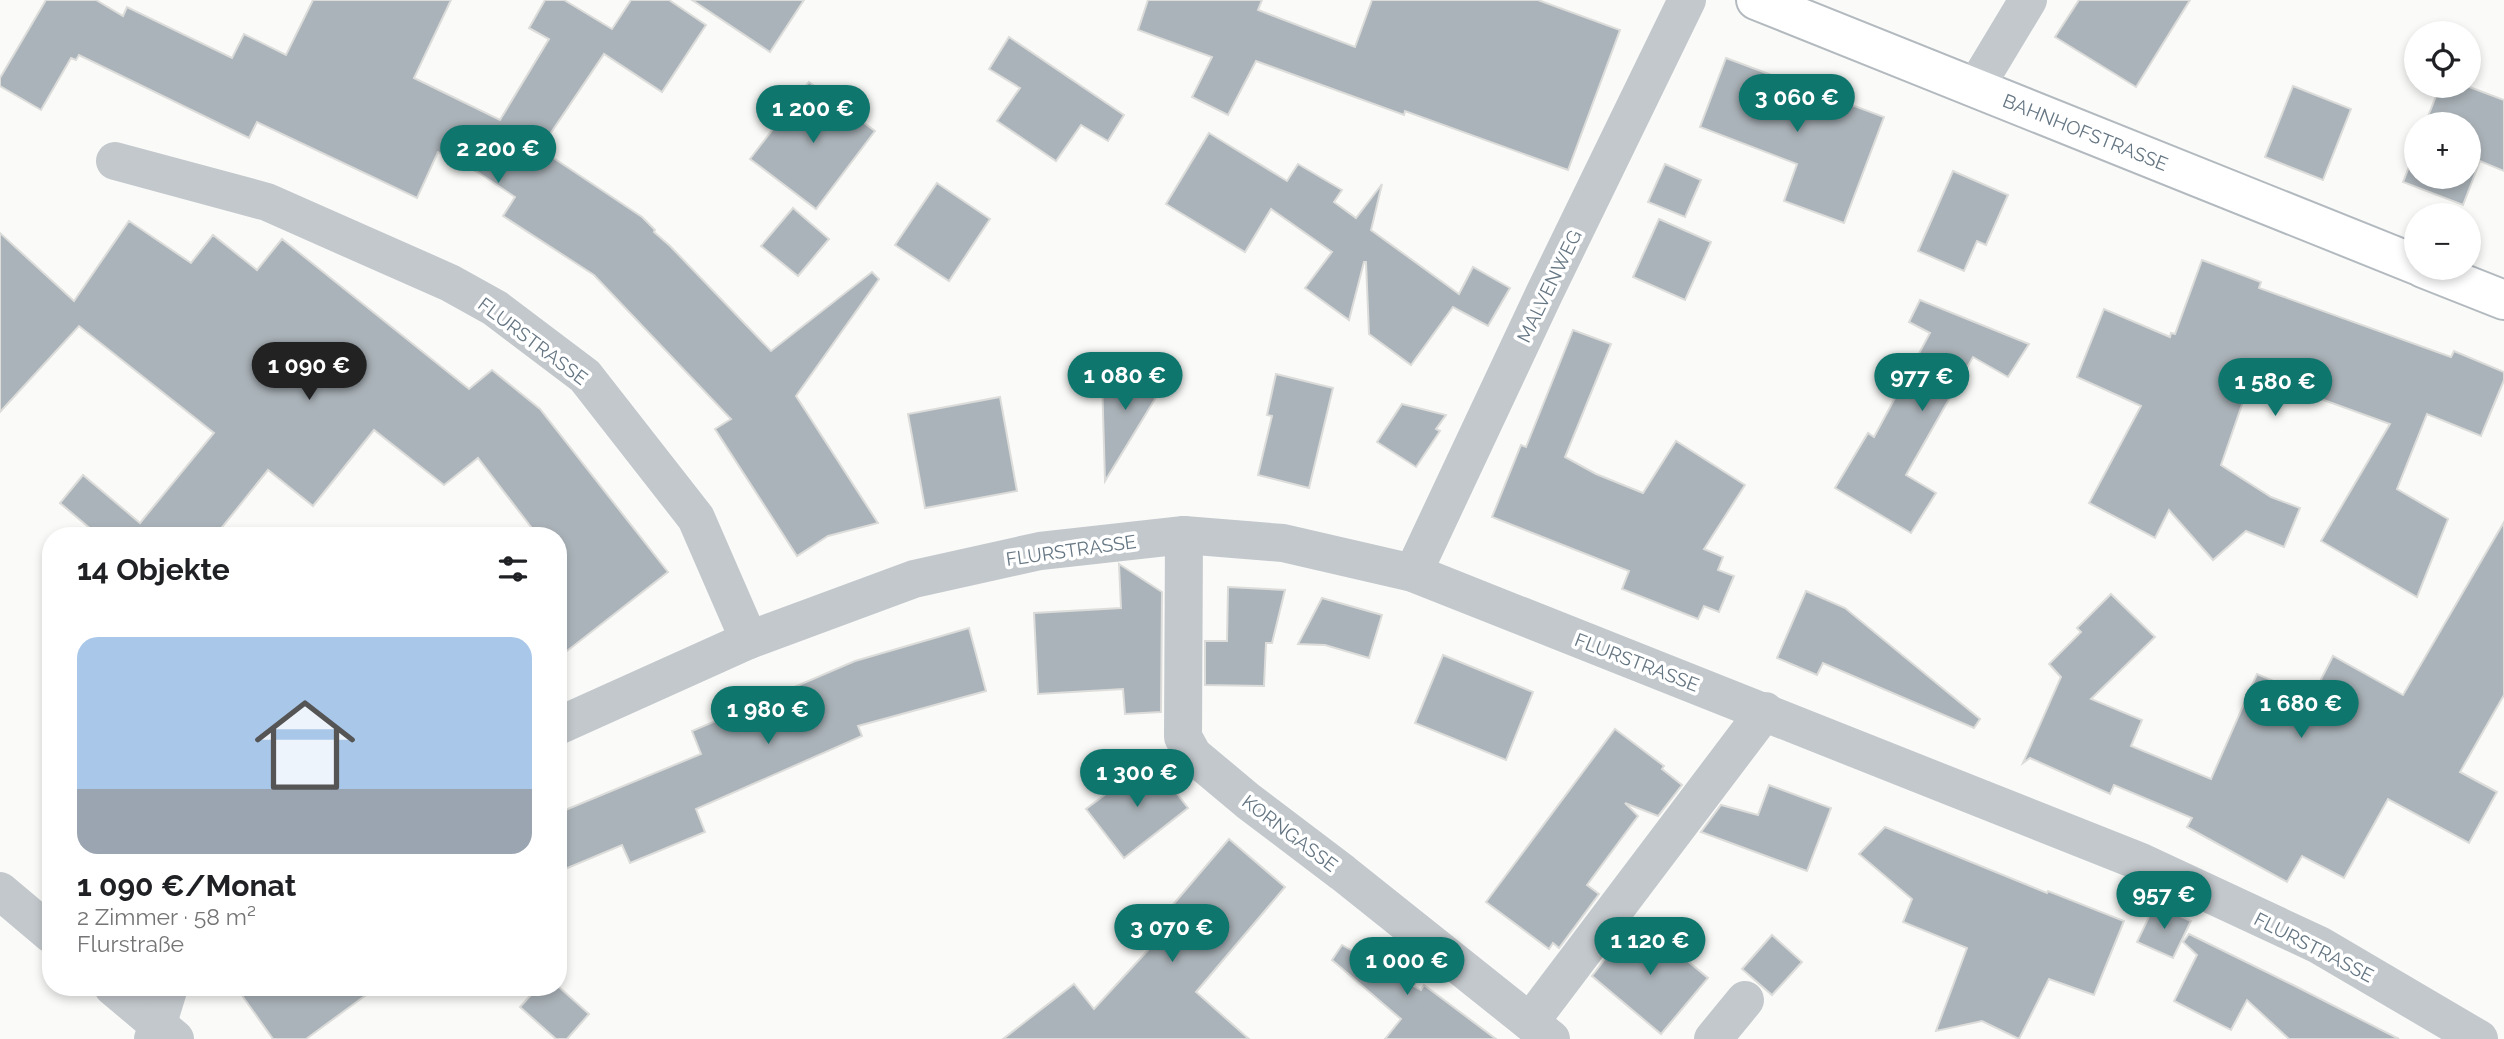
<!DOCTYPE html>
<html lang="de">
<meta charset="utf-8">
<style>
body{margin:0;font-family:Raleway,sans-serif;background:#f6f6f6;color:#202124;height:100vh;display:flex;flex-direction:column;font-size:26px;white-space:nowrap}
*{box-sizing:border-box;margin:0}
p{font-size:23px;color:#757577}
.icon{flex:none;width:38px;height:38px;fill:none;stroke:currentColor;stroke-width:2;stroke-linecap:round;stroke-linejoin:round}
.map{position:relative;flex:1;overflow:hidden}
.panel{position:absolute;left:42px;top:527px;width:525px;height:469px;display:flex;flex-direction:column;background:#fff;border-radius:28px;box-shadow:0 4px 10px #0003}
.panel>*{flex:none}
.fabs{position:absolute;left:2404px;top:21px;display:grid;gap:14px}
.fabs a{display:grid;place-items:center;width:77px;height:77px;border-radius:50%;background:#fff;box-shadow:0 4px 10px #0003;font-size:35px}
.price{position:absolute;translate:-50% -60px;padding:0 16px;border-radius:24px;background:#0f766e;color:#fff;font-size:23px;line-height:46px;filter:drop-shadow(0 2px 4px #0008)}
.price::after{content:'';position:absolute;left:50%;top:42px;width:21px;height:16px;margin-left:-10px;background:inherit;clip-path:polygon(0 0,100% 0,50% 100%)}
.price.selected{background:#222;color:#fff}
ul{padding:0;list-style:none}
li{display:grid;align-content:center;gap:14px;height:371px;padding:0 35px}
li span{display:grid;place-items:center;height:217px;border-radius:21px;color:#555}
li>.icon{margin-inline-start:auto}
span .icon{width:126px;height:126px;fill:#fffc;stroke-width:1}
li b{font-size:30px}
h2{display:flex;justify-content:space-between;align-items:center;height:84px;padding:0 35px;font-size:30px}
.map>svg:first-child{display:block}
.building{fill:#aab3b9;stroke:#dcdcda;stroke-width:2}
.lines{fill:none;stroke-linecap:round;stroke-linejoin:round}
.secondary-casing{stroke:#b3babf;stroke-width:42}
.street{stroke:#c3c8cc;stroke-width:38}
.secondary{stroke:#fff;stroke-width:38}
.labels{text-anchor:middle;stroke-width:7;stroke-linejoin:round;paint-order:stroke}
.street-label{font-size:19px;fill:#657683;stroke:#fff}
</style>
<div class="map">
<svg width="2504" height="1039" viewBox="0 0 2504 1039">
<rect width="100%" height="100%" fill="#fafaf8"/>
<g class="building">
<path d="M46,0H96L123,16L127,7L232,58L244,34L286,55L313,0H451L414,78L500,120L549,39L529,28L545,0H564L612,29L631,0H669L706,25L662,92L604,54L540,149L642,217L655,230L654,232L670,246L771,351L872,272L879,279L796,396L878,523L828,536L797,556L715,429L731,419L594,275L503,216L515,197L479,173L438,152L417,198L257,122L249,138L79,55L76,60L71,58L41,110L0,86V78Z"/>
<path d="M692,0H804L770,52Z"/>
<path d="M1148,0H1262L1258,10L1355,47L1372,0H1538L1620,30L1568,170L1405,111L1404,115L1256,61L1228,115L1192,97L1212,57L1138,30Z"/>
<path d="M2079,0H2190L2136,87L2055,37Z"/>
<path d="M1009,37L1124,115L1108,141L1081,125L1056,161L997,121L1020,88L989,69Z"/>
<path d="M1726,58L1884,117L1844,223L1784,201L1797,164L1700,127Z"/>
<path d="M809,82L875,131L816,209L750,159Z"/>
<path d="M2293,86L2351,109L2323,180L2265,157Z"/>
<path d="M2440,86H2467L2504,100V171L2480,161L2463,205L2403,182L2417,147V177H2469V124H2425Z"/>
<path d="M1209,133L1287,181L1298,164L1342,190L1334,202L1356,218L1382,184L1371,230L1459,294L1473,267L1510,288L1488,326L1453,307L1411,365L1369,334L1366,262H1364L1349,320L1305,288L1332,252L1271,209L1245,252L1166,204Z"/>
<path d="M1665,164L1701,180L1685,217L1648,202Z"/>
<path d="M1953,171L2008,195L1986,245L1977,241L1964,271L1918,251Z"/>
<path d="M937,183L990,219L949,281L895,245Z"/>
<path d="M793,208L829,239L798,276L761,246Z"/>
<path d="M1659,219L1711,242L1685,300L1633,277Z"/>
<path d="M129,221L191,263L213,235L257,270L282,239L469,389L492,370L540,409L668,572L558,658V536H538L478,458L444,485L374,430L313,506L268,470L215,536H99L60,503L83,475L140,523L214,433L79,326L0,412V233L74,301Z"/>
<path d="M2202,260L2261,282L2259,288L2451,357L2454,351L2504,372V380L2481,436L2427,414L2397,489L2448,519L2417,597L2321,541L2390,424L2285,386L2278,405L2246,393L2221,465L2271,497L2300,508L2284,547L2246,531L2213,560L2169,510L2155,538L2089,503L2141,406L2077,377L2104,309L2170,337L2171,333L2175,334Z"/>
<path d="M1920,300L2029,344L2008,377L1973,357L1906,475L1936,493L1911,533L1835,488L1868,433L1874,437L1930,333L1909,322Z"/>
<path d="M1573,330L1611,344L1565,457L1596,474L1643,493L1676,441L1745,485L1704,549L1723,557L1718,570L1734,576L1719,612L1704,606L1698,619L1622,589L1629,571L1492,517L1521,445L1526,447Z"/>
<path d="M1276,374L1333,388L1309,488L1258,475L1272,416L1267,415Z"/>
<path d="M1169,376L1105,481L1102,378Z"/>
<path d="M1000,397L1017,491L925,508L908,414Z"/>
<path d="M1402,404L1446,415L1436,429L1440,431L1416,467L1377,442Z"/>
<path d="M2504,522V695L2460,772L2497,792L2469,843L2388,799L2344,878L2302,856L2287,882L2187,827L2192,818L2114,785L2110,794L2030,758L2023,763L2061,677L2049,664L2081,632L2077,628L2111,594L2155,637L2091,699L2142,720L2131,746L2211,779L2257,674L2312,697L2333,656L2403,695Z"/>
<path d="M1119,564L1162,592L1161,712L1125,714L1123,689L1038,694L1034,613L1121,608Z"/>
<path d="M1228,587L1285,590L1272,643H1266L1264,686L1205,685V641H1227Z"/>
<path d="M1806,591L1845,608L1980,719L1974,728L1823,663L1817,675L1777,658Z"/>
<path d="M1322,598L1382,615L1369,658L1325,645L1298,644Z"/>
<path d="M969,628L986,691L858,726L862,736L696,809L705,832L630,863L622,845L558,872V813L701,754L692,731L855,661Z"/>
<path d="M1443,655L1533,692L1506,760L1415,723Z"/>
<path d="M1615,729L1664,766L1662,769L1682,785L1658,816L1625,803L1638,816L1587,885L1599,894L1559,948L1553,943L1549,949L1486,902Z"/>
<path d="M1151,760L1188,808L1124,858L1086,809Z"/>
<path d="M1769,785L1831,808L1807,871L1701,832L1721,805L1758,815Z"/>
<path d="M1885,827L2047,893L2048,891L2124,921L2094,995L2049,979L2019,1039L1982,1021L1936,1031L1967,948L1903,922L1912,899L1859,854Z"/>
<path d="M1229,839L1285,887L1196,992L1249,1039H1003L1074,984L1094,1009L1150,948L1142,941Z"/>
<path d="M2155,904L2191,921L2173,958L2137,942Z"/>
<path d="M1634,921L1648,931L1649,929L1708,978L1661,1034L1592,976Z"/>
<path d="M2189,934L2293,985L2399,1039H2289L2247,1000L2231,1030L2174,1001L2197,955L2183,942Z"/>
<path d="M1772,935L1802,962L1772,995L1742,969Z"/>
<path d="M1383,941L1414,968L1409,974L1417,980L1414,986L1421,990L1424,985L1496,1039H1385L1401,1019L1332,960L1342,945L1367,959Z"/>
<path d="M236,987H377L306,1039H273Z"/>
<path d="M538,987H559L589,1014L567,1039H556L520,1007Z"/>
</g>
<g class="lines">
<g class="secondary-casing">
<g id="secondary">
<path id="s1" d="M1756,0L2417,265"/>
<path d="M2423,268L2504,300"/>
</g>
</g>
<g class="street">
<path d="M1975,88L2028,0"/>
<path d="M115,161L267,202L450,283L495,308L585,376L696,518L749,640"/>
<path d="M1184,535L1183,737L1193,755L1248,801L1343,873L1551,1039"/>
<path d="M1413,573L1544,294L1687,0"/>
<path d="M558,726L749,640L914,579L1040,551L1184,535L1283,543L1413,573L2141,862L2319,945L2479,1039"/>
<path d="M0,891L51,934"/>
<path d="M113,987L175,1039"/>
<path d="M1530,1022L1765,711"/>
<path d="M153,1039L169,987"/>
<path d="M1713,1039L1745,1000"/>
</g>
<use href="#secondary" class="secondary"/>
</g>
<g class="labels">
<g class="street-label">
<text dy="7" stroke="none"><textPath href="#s1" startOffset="355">BAHNHOFSTRASSE</textPath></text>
<text transform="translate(1549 286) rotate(-64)" y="7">MALVENWEG</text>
<text transform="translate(533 341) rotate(37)" y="7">FLURSTRASSE</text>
<text transform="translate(1071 550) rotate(-8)" y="7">FLURSTRASSE</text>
<text transform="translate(1637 662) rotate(21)" y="7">FLURSTRASSE</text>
<text transform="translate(1290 833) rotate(37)" y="7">KORNGASSE</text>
<text transform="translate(2314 947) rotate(27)" y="7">FLURSTRASSE</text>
</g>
</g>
</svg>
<div class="fabs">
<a><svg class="icon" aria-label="locate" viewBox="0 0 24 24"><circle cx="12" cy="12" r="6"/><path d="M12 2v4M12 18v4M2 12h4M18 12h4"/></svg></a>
<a>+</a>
<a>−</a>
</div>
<b class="price" style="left:1797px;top:134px">3 060 €</b>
<b class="price" style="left:813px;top:145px">1 200 €</b>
<b class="price" style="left:498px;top:185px">2 200 €</b>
<b class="price selected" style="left:309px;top:402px">1 090 €</b>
<b class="price" style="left:1125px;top:412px">1 080 €</b>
<b class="price" style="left:1922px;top:413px">977 €</b>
<b class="price" style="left:2275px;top:418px">1 580 €</b>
<b class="price" style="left:2301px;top:740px">1 680 €</b>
<b class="price" style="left:768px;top:746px">1 980 €</b>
<b class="price" style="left:1137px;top:809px">1 300 €</b>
<b class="price" style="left:2164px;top:931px">957 €</b>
<b class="price" style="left:1172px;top:964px">3 070 €</b>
<b class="price" style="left:1650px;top:977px">1 120 €</b>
<b class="price" style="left:1407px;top:997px">1 000 €</b>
<section class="panel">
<h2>14 Objekte<svg class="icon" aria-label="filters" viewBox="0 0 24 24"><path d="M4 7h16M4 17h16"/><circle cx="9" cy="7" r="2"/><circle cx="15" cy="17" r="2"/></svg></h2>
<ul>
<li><span style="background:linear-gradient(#a9c7e8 70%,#9aa5b1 0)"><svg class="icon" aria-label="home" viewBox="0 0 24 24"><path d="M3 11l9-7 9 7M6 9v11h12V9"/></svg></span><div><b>1 090 €/Monat</b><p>2 Zimmer · 58 m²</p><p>Flurstraße</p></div></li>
</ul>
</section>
</div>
